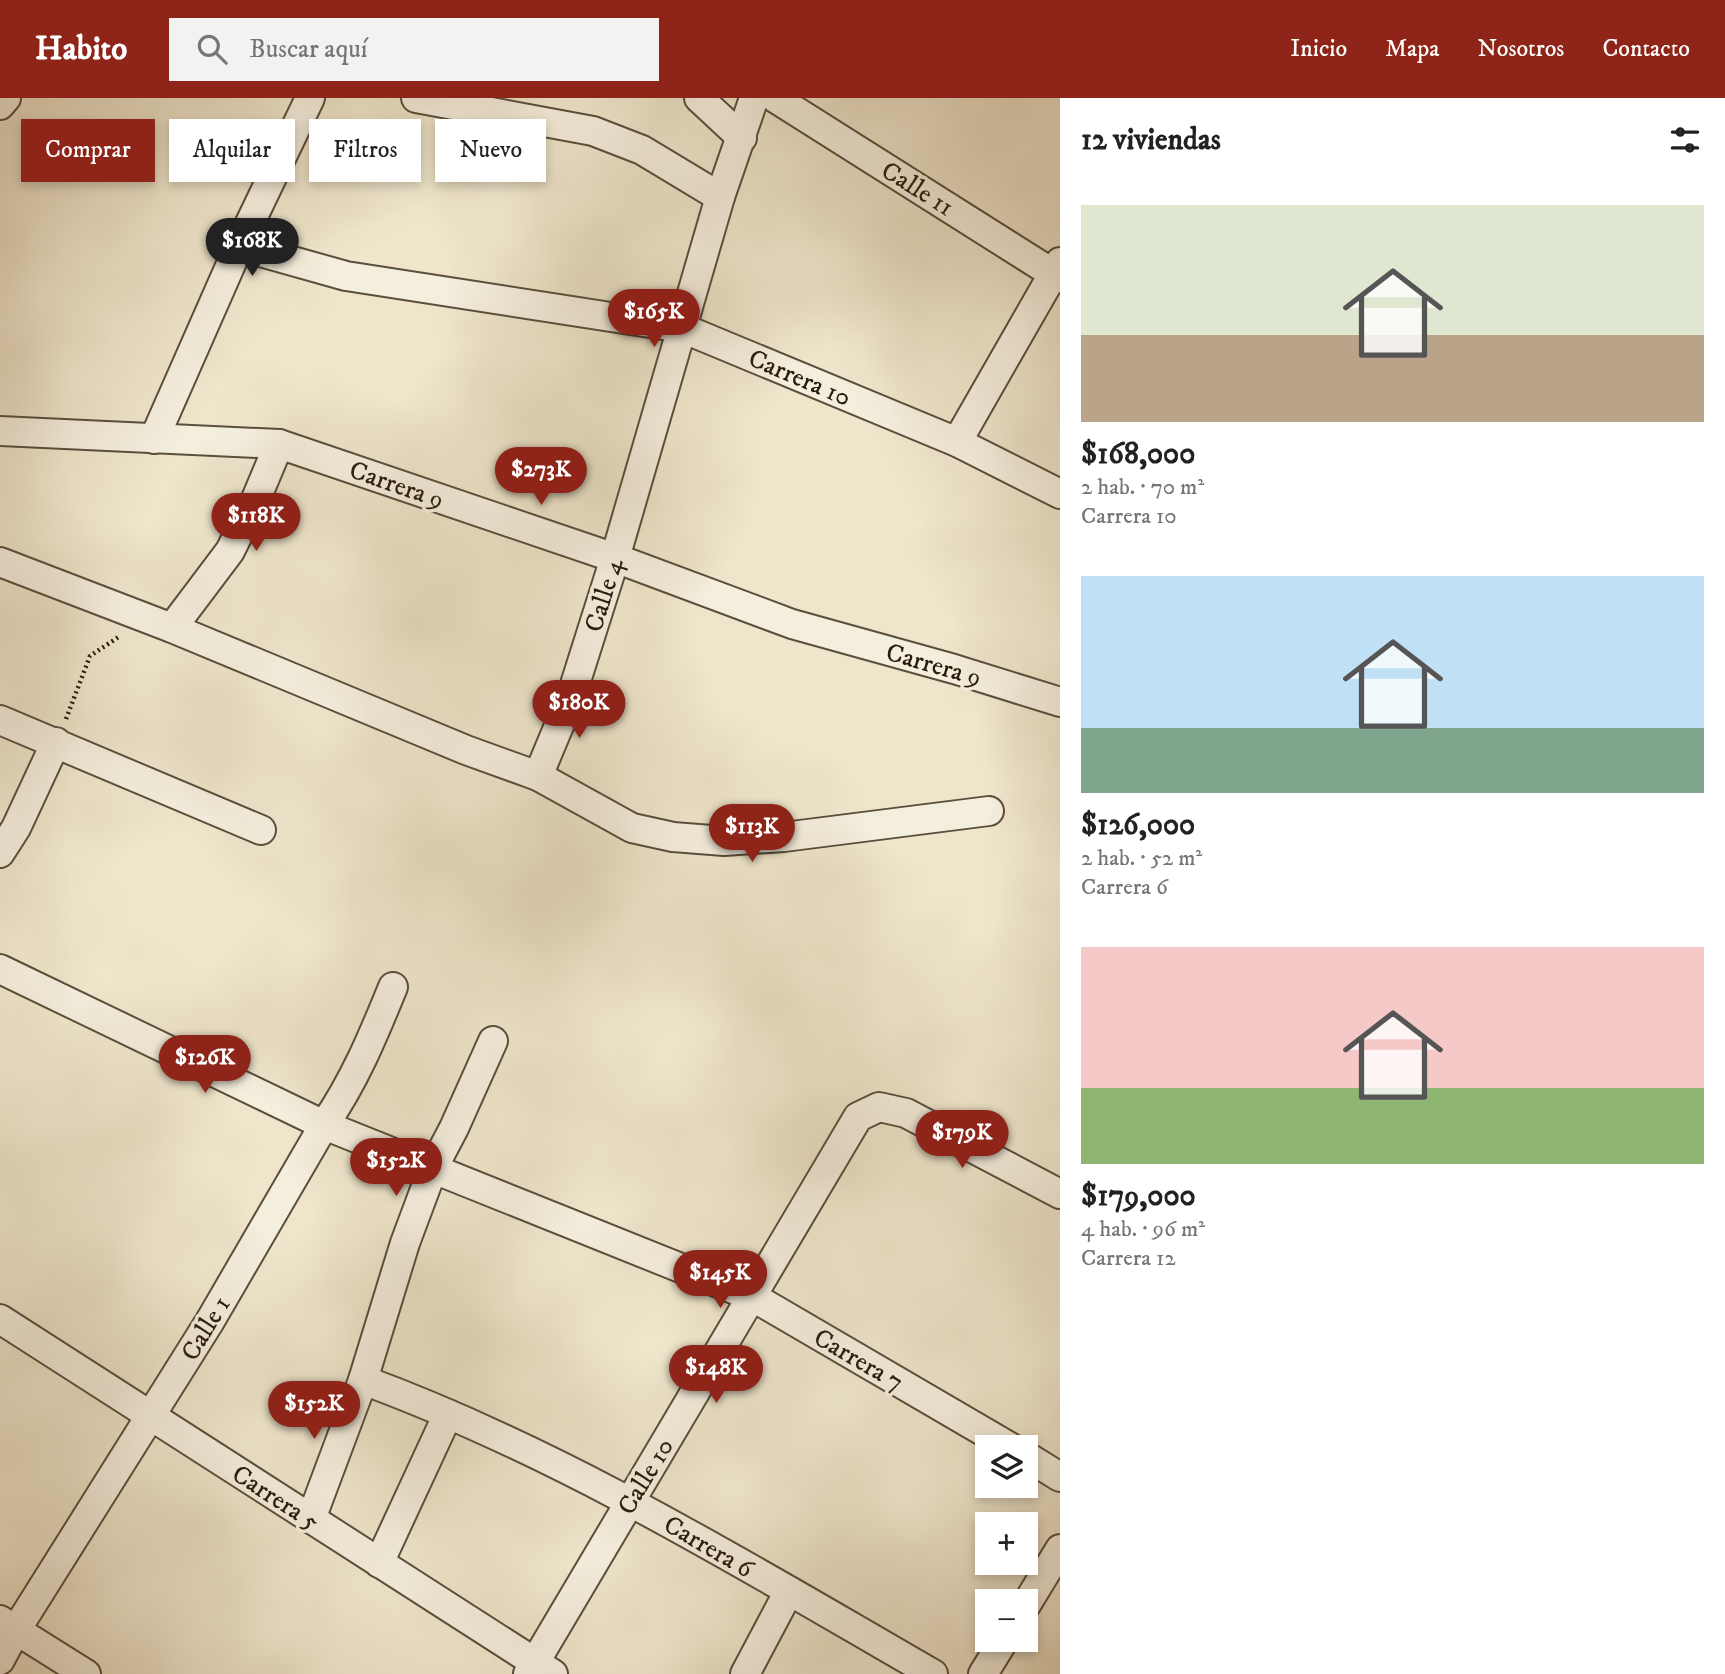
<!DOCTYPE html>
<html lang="es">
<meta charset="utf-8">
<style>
body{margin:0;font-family:"IM FELL DW Pica",serif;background:#f2f2f2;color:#222;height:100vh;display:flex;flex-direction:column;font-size:26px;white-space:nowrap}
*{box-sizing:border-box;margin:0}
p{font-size:23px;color:#767676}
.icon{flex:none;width:38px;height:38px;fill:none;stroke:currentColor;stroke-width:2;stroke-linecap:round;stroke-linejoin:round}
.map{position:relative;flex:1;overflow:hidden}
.drawer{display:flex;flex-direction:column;background:#fff;width:665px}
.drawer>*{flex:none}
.guide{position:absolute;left:21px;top:21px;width:665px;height:63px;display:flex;gap:14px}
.buttons{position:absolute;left:975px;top:1337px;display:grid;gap:14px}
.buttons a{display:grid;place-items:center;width:63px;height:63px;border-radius:0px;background:#fff;box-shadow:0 4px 10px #0003;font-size:35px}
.price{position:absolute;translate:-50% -60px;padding:0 16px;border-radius:24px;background:#8f2418;color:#fff;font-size:23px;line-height:46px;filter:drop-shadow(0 2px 4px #0008)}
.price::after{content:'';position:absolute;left:50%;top:42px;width:21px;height:16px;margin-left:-10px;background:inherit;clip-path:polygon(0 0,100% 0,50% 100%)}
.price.active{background:#222;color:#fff}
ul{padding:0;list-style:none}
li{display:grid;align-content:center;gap:14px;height:371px;padding:0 21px}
li span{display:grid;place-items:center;height:217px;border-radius:0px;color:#555}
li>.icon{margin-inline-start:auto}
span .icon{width:126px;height:126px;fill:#fffc;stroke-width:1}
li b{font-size:30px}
h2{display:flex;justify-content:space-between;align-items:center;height:84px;padding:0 21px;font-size:30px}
.pill{padding:0 24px;border-radius:0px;background:#fff;box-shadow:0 4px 10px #0003;font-size:24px;line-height:63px}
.pill.active{background:#8f2418;color:#fff}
header{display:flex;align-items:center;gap:42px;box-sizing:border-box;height:98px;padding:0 35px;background:#8f2418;color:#fff}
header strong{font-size:33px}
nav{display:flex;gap:38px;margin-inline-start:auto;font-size:24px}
.search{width:490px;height:63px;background:#f2f2f2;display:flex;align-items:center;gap:18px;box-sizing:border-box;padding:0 24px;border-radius:0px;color:#767676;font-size:26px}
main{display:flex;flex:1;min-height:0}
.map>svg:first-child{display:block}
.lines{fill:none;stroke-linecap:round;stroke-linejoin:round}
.minor-casing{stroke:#5a4e3c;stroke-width:32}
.path{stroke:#291c0c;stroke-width:4.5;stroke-dasharray:2 3.5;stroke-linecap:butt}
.minor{stroke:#f4eedd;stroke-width:28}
.labels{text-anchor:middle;stroke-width:7;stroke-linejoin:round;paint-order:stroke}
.street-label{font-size:26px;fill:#291c0c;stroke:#f4eedd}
</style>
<header>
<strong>Habito</strong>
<div class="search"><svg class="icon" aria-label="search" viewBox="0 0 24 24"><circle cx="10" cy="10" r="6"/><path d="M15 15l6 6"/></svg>Buscar aquí</div>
<nav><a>Inicio</a><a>Mapa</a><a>Nosotros</a><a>Contacto</a></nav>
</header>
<main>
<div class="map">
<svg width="1060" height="1576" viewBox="0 0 1060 1576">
<rect width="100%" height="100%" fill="#eee5cb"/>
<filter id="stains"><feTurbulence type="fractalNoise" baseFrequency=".00286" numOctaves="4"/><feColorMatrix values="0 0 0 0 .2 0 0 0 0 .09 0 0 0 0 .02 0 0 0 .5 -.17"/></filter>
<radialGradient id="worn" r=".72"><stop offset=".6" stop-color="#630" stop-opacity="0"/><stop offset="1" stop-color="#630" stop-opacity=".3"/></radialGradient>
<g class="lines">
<g class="minor-casing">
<g id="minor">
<path d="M416,0L593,33L642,52L720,99"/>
<path d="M699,0L742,40"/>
<path d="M775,0L1060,180"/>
<path d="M0,7L6,0"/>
<path d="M239,148L346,178L682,230L957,344L1060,396"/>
<path d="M0,333L279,346L615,460L792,526L954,571L1060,604"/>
<path d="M154,341L239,148L310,0"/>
<path d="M957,344L1060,164"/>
<path d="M0,464L172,530L466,652L538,678L571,599L615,460L720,99L754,0"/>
<path d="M172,530L230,453L256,401L279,346"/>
<path d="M0,622L261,732"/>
<path d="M538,678L632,730L673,739L724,743L784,739L989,713"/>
<path d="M0,755L16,730L56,644"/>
<path d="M0,871L324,1027L753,1199L1010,1349"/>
<path d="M0,1221L553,1576"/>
<path d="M363,1282C562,1355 749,1470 933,1576"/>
<path d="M1026,1358L1060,1379"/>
<path d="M311,1421L363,1282L405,1145L433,1070L454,1030L493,943"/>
<path d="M379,1465L448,1316"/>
<path d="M1026,1507L1060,1451"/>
<path d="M0,1522L86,1576"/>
<path d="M0,1562L16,1532L210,1223L324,1027C354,984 373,938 393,889"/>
<path d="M528,1576L858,1019L879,1009L906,1015L1060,1096"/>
<path d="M745,1576L789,1493"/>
<path d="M983,1576L1004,1542"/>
</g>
</g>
<path class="path" d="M66,621L90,558L120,538"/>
<use href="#minor" class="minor"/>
</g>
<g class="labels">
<g class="street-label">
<text transform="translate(918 90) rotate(32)" y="9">Calle 11</text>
<text transform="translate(800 279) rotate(23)" y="9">Carrera 10</text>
<text transform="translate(397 386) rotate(19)" y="9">Carrera 9</text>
<text transform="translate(603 497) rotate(-73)" y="9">Calle 4</text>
<text transform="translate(934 566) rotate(16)" y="9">Carrera 9</text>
<text transform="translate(205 1230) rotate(-59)" y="9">Calle 1</text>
<text transform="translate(859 1261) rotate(30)" y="9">Carrera 7</text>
<text transform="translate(645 1378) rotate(-59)" y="9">Calle 10</text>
<text transform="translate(276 1399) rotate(33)" y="9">Carrera 5</text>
<text transform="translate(709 1448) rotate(30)" y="9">Carrera 6</text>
</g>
</g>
<rect width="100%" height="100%" filter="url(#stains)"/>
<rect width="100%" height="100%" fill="url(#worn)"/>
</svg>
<div class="buttons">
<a><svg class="icon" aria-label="layers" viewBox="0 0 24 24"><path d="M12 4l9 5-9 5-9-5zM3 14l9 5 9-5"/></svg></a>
<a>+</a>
<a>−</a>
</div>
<b class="price active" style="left:252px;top:180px">$168K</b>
<b class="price" style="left:654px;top:251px">$165K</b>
<b class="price" style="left:541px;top:409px">$273K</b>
<b class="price" style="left:256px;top:455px">$118K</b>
<b class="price" style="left:579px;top:642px">$180K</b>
<b class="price" style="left:752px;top:766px">$113K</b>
<b class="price" style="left:205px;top:997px">$126K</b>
<b class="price" style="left:962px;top:1072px">$179K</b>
<b class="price" style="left:396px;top:1100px">$152K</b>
<b class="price" style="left:720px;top:1212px">$145K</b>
<b class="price" style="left:716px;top:1307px">$148K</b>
<b class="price" style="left:314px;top:1343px">$152K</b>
<div class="guide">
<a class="pill active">Comprar</a>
<a class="pill">Alquilar</a>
<a class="pill">Filtros</a>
<a class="pill">Nuevo</a>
</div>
</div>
<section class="drawer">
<h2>12 viviendas<svg class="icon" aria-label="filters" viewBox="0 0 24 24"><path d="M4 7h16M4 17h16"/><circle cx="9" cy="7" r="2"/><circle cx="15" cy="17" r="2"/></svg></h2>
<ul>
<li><span style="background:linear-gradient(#dfe7d0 60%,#b9a48a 0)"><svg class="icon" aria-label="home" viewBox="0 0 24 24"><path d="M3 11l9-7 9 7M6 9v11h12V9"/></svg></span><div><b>$168,000</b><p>2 hab. · 70 m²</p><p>Carrera 10</p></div></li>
<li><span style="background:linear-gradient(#bfe0f5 70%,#7fa58c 0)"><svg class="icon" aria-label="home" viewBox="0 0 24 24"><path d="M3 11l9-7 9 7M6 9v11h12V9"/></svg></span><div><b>$126,000</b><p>2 hab. · 52 m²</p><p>Carrera 6</p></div></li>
<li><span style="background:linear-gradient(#f6c9c9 65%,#8fb573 0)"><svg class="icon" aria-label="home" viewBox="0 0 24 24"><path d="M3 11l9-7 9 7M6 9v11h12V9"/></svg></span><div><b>$179,000</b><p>4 hab. · 96 m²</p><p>Carrera 12</p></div></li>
</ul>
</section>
</main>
